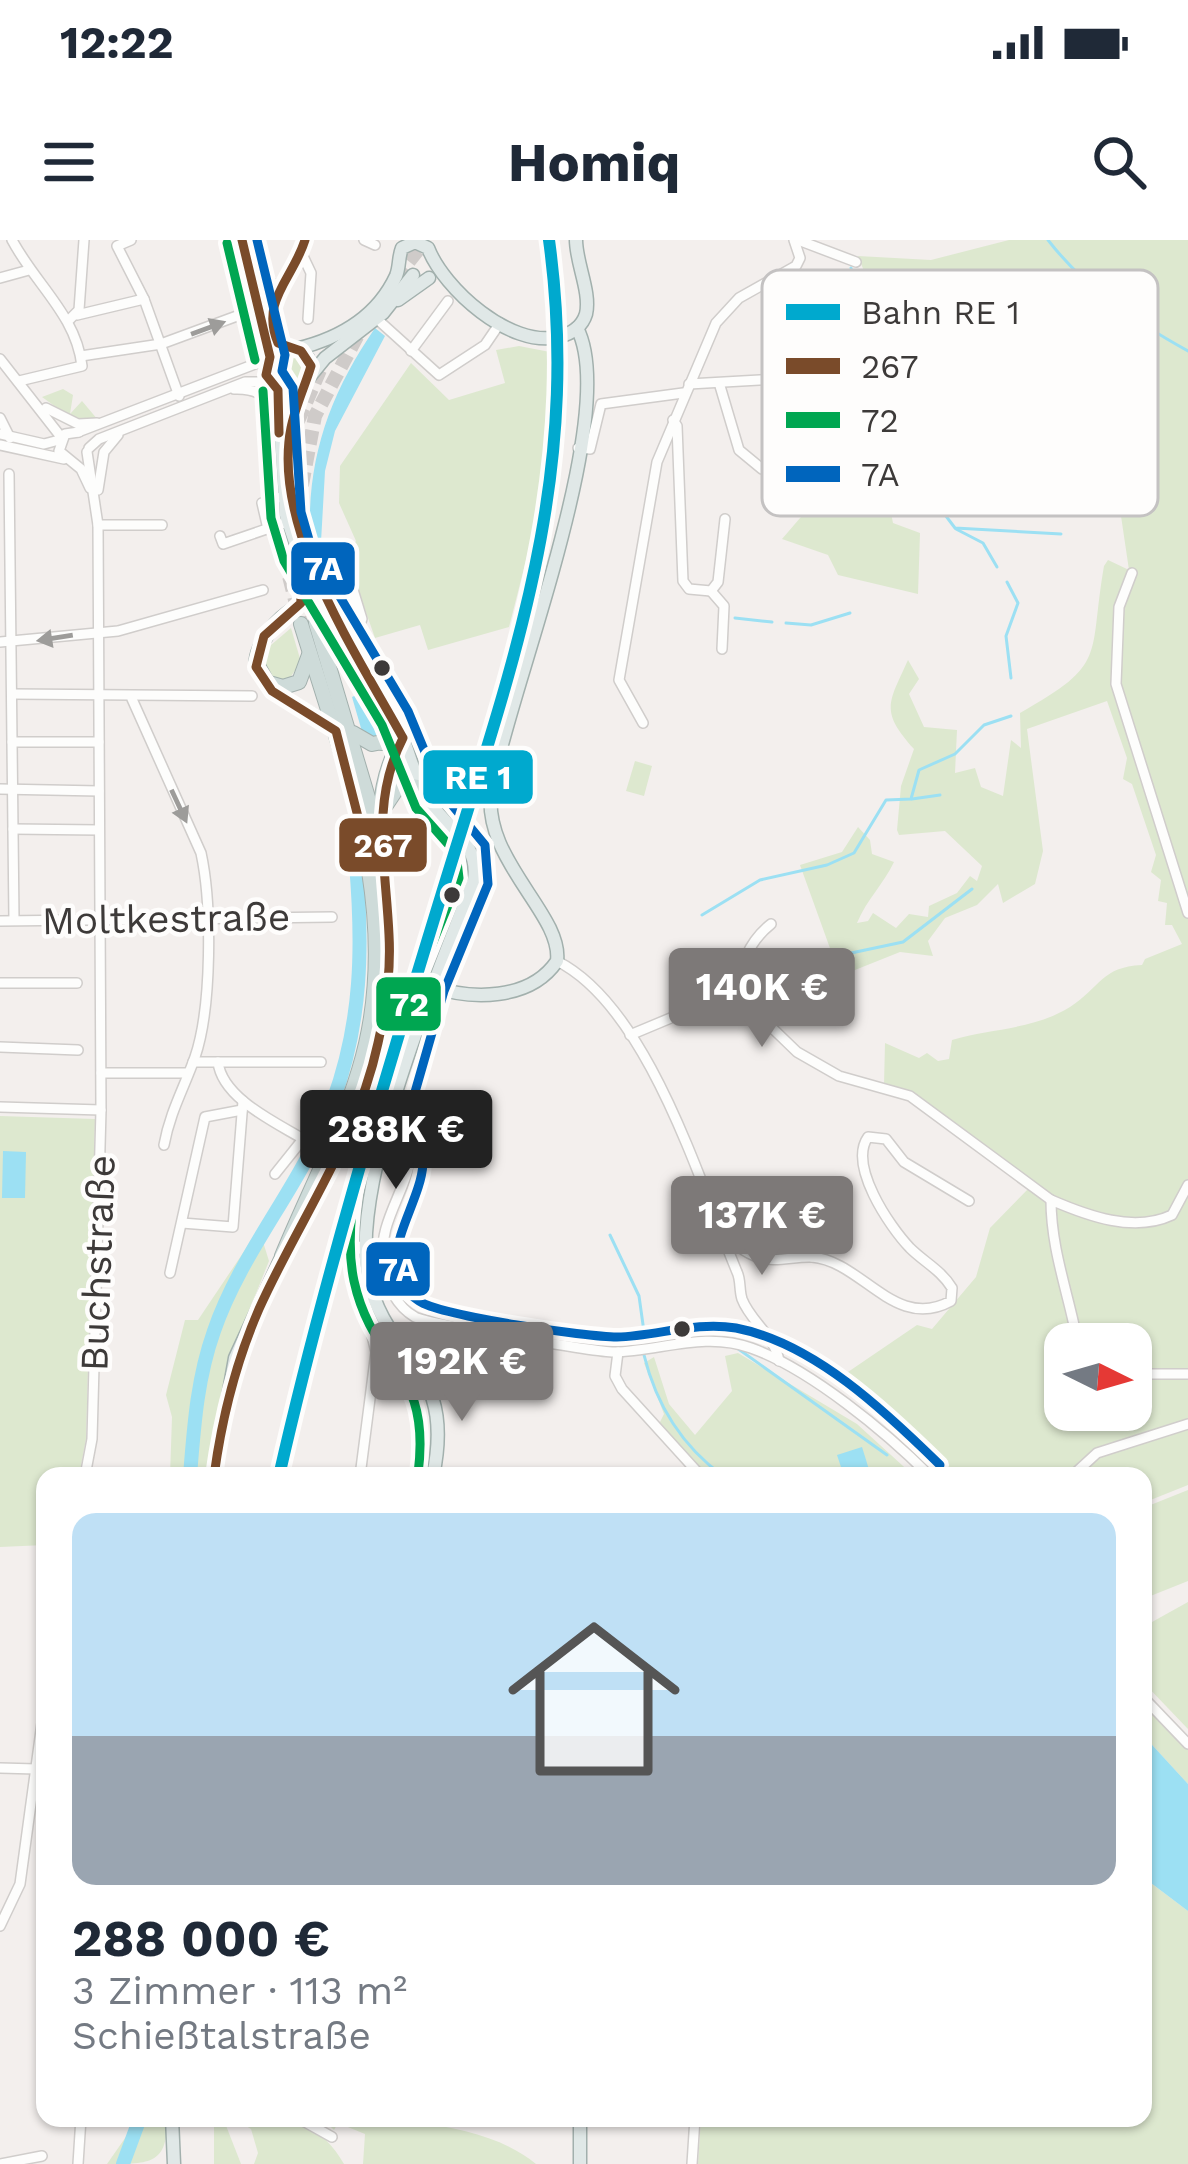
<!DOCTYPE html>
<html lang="de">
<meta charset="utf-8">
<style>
body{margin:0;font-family:"Work Sans",sans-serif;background:#f6f6f7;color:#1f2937;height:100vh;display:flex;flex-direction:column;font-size:45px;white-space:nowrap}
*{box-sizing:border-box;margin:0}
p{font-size:39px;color:#747a83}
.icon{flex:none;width:66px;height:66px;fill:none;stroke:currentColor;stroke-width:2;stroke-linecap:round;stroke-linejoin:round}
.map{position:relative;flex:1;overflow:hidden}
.details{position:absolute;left:36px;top:1227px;width:1116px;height:660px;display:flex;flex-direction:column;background:#fff;border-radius:24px;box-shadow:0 3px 9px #0004}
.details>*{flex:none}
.needle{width:78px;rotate:95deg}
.fabs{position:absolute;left:1044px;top:1083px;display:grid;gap:24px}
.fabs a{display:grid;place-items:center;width:108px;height:108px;border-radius:24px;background:#fff;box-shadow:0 3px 9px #0004;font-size:60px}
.price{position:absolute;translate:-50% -102px;padding:0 27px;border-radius:12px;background:#7d7978;color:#fff;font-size:39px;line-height:78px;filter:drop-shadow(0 3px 6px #0008)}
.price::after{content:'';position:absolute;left:50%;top:72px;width:36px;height:27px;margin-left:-18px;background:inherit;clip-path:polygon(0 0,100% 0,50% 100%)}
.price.selected{background:#222;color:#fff}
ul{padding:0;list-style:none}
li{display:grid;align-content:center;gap:24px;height:636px;padding:0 36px}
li+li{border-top:3px solid #e0e1e3}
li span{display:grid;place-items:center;height:372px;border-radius:24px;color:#555}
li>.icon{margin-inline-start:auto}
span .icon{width:216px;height:216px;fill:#fffc;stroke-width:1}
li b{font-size:51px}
.status{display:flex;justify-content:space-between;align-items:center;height:84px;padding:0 60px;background:#fff;direction:ltr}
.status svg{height:33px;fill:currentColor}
header{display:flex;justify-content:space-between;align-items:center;height:156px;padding:0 36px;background:#fff;font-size:54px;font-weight:700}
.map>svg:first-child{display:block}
.green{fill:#dde8cf;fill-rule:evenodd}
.water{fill:#9ce0f3}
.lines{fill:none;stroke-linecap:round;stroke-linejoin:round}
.stream{stroke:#9ce0f3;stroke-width:3}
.river{stroke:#9ce0f3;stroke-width:14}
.highway-tunnel{stroke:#cfcbc9;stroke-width:14;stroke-dasharray:14 7;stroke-linecap:butt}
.minor-casing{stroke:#d0cdcb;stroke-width:12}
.major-casing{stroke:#a2b0ad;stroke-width:15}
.highway-casing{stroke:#a2b0ad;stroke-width:16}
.minor{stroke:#fdfdfc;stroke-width:9}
.major{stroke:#e0e8e7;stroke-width:12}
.highway{stroke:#cedbd9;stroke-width:14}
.bus-1-casing{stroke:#fefdfc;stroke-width:18}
.bus-2-casing{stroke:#fefdfc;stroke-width:18}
.bus-3-casing{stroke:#fefdfc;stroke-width:18}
.bus-1{stroke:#7a4b2a;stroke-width:9}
.bus-2{stroke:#00a651;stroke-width:9}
.bus-3{stroke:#0065bd;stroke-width:9}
.rail-1-casing{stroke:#fefdfc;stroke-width:21}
.rail-1{stroke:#00a9ce;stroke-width:12}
.oneway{fill:#9d9c9a}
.bus-dot{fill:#3d3a39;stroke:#fefdfc;stroke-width:4.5}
.labels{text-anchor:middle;stroke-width:9;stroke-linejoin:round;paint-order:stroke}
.street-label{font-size:39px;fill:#3d3a39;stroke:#fefdfc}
.key{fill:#fefdfc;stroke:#c4c2c2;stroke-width:3}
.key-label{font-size:33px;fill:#3d3a39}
.line-badge{stroke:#fefdfc;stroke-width:4.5}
.badge-label{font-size:33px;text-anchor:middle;font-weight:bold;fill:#fff}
</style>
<div class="status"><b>12:22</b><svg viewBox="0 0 49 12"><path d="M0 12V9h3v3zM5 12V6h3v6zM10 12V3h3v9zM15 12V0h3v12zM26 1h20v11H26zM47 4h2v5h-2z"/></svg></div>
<header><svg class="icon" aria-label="menu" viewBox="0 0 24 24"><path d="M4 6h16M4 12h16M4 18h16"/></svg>Homiq<svg class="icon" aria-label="search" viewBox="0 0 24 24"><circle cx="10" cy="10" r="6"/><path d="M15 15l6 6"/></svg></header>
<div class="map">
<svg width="1188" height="1924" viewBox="0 0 1188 1924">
<rect width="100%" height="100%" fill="#f3efed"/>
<g class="green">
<path d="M1009,0H1188V1245L1143,1263V1236H947L869,1169L877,1158L845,1134L917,1085L932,1089L976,1037L990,988L1030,947L972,899L884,845L885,803L919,818L927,813L938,821L949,819L952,800C992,788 1033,790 1070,767C1101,747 1101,727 1142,725L1145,719L1182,704L1172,685H1165L1167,663L1158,661L1161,640L1151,632L1156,615L1132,544L1123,539L1127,518L1107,461L1027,489L1043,611L1035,644L1003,663L998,644L977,665L945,678L928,701L933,716L900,712L840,736L800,625L842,612L858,587L870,600L872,614L894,622C883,645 867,659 857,683L868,681L873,673L896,688L909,674L928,677L929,666L957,653L970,636L977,641L982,626L945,591L899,595L897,590L901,546L914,509C880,471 888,464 908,420L919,439L909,454L924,487L957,490L955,533L975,528L981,547L1003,556L1011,500L1021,508L1020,473C1109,423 1088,418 1104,326L1108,320L1129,330L1121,276L1072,196L1016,177L996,195L986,226L944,238L918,265L889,263L893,283L920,293L918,354L838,335L828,315L782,299L813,263L774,255L823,177L859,189L904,132L858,16L931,20ZM1065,1104H1131V1170H1065Z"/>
<path d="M519,106L550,112C558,205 532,297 509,387L428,410L420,385L375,398L346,315L356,301L339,263L340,226L411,123L449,160L505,143L496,110Z"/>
<circle cx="290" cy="130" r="14"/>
<path d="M63,149L73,155L70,174L82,161L98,180L70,177L42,157Z"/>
<path d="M291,388L301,422L289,439H274L264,430V411Z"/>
<path d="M635,521L652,526L644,556L626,551Z"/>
<path d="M0,876L95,879L86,1199L79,1236H45V1305L0,1307Z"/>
<path d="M259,989L269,1021L231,1116L219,1162L210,1236H170L172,1177L166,1155L185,1080H198Z"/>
<path d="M738,1113L857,1184L914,1236H709L656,1190L664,1174L644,1123L654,1117L669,1164L695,1195L732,1151L725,1116Z"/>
<path d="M1188,1250V1341L1143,1359V1268Z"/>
<path d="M1188,1362V1489L1143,1442V1387Z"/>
<path d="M1143,1460L1188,1508V1544L1143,1495Z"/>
<path d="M1143,1637L1188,1671V1924H698L701,1878H1143Z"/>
<path d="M131,1878H167C168,1924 151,1924 107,1924L130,1891Z"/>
<path d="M233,1878C280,1878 319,1878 344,1924H254L258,1913L251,1889Z"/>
<path d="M322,1878C387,1878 485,1881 536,1924H363L365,1894L338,1883L334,1890Z"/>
<path d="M214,1883H225L241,1924H214Z"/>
</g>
<g class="water">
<path d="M375,88L385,96L335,191L325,231L321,302L310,298C307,217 330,154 375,88Z"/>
<path d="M365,451L378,496L376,498L363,495L352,457Z"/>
<path d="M3,911L26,912L25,958H2Z"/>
<path d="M862,1207L871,1236H844L837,1215Z"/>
<path d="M1143,1495L1188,1544V1671L1143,1637Z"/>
</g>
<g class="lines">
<g class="stream">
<path d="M1048,0C1086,49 1134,81 1188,111"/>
<path d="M851,28C857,56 875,62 893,81C907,96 919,113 931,129L941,130"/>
<path d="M1111,86L1124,76"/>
<path d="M791,118L837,151"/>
<path d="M1061,139L1067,120L1099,99"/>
<path d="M1061,146L1066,168"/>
<path d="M856,167L924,247"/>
<path d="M930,255L955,288L1061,294"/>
<path d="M956,289L983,303L997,327"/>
<path d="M1007,342L1018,363L1006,396L1011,438"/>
<path d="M735,378L772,382"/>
<path d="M786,383L811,385L850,373"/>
<path d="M912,559L940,555"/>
<path d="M702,675L760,640L827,625L854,613L886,560L911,559L919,530L955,514L984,485L1011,476"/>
<path d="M767,780L804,723L903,702L972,649"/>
<path d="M610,995L639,1056L645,1099"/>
<path d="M737,1108L887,1215"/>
<path d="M644,1115C656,1164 682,1206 723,1236"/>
</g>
<g class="river">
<path d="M190,1236C194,1186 197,1139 214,1091C242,1009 304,943 333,861C362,782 363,707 356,624"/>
<path d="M123,1924L140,1878"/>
</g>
<g class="highway-tunnel">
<path d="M396,38L426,0"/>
<path d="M298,181L320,130"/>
<path d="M298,266L315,176L360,91"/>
<path d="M284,274L289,336L301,384"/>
</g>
<g class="minor-casing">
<g id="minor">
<path d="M12,0C36,45 76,75 82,126L19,141"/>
<path d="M131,0L117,6L144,59L179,156"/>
<path d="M242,0L262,123"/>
<path d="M364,0L375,5"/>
<path d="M798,0L856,22"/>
<path d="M302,14L311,33L308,79"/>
<path d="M250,22L261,40L277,45"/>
<path d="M0,38L29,30"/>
<path d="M77,75L144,59"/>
<path d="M70,79L79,70L84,0"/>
<path d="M377,79L439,135L485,105L500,83"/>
<path d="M285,108L273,95L269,62L297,24L305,0"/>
<path d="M411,111L448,61"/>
<path d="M81,116L161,104L256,69"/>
<path d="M0,119L61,197"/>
<path d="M689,144L779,139L797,147"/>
<path d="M720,146L739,210L762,229"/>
<path d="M234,149C264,148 270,160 276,188"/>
<path d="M46,168L78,184L97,183"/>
<path d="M0,178L10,198"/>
<path d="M673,180L677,186L683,341L689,349L711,351L718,342L725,279"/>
<path d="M78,192L268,119"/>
<path d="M79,192L65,194L59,211L81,229L90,248"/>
<path d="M0,194L44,204L59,200"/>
<path d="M0,205L64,219"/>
<path d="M89,208L99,199L245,142H268"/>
<path d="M578,208L590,209L601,164L683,153"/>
<path d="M9,234L14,680"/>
<path d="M98,250L104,212L118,195"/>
<path d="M98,285H162"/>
<path d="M268,289L262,263L284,256"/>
<path d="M220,296L223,304L287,282"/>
<path d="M305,305L343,317L362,379L351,404"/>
<path d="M1132,333L1119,367L1116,444L1188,673"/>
<path d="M711,351L724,366L722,409"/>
<path d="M0,402L118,391L263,350"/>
<path d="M12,454L252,456"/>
<path d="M132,459L201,613C212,664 212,767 195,817C184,848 170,872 164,905"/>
<path d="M643,483L619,440L657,222L716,83L739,58L796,26L800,18L794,0"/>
<path d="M12,502H99"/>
<path d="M0,549L99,551"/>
<path d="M13,589L99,590"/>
<path d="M0,681L332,677"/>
<path d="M557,721C648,767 699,941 737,1032C741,1040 739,1050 742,1059C750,1081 775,1096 779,1121"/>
<path d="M0,743H77"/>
<path d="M732,771C740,735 742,707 771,684"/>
<path d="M630,795L685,772L732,771L767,783L797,812L839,836L910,856L1051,960"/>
<path d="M0,807L78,810"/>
<path d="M193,822H321"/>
<path d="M218,822C222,858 275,882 303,899L275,934"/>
<path d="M101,833H187"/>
<path d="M0,867L101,870"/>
<path d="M388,893L406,906L411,919C403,956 378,984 383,1024C386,1045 397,1067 415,1077C425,1083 597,1112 614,1112C660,1111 705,1091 751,1108C810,1129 886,1192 930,1236"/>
<path d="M767,949L812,1017"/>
<path d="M715,977C726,993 736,1009 755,1016C775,1024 792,1016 812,1017C862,1021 895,1092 951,1061L952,1048C941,1030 924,1022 910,1008C889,986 848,925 868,897L886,899L904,922L969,961"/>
<path d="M182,983L233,987L243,861"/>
<path d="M170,1033L205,877L242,870"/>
<path d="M1078,1104C1069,1055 1051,1010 1051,960C1088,976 1134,993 1172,975L1188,945"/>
<path d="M618,1112L615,1136L622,1149L701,1236"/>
<path d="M1131,1134H1188"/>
<path d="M85,1236L92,1199L101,870L98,285L87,212"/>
<path d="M360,1236L376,1112L352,1014L365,1003"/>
<path d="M1072,1236L1097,1213L1188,1184"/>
<path d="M1143,1457L1188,1504"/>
<path d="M0,1528L36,1529"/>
<path d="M0,1686L20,1644L45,1461"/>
<path d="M298,1878L332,1897"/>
<path d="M0,1924L42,1916"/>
<path d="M78,1924L81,1878"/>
<path d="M692,1924L695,1878"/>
</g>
</g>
<g class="major-casing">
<g id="major">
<path d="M398,60L429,38"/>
<path d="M296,109C338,99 377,77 396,36C400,26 398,18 402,8L415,2L428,8C444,49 510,108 558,97C571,94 582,87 586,74C591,52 576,23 576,0"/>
<path d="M310,135L308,118L296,109H279L267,123L275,148L299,150L325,118L383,73L413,35"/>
<path d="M278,150L286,275L301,320"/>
<path d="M299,150C262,278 343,371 395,478C408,505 413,539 431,564C449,590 480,604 474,640C438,732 350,942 368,1035C384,1121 457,1122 433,1236"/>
<path d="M430,746C471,760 530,761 557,721C563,673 478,618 492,545C511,446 621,172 577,88"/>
<path d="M214,1236L235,1118L282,1016"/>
<path d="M172,1878L174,1924"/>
<path d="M580,1878V1924"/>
</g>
</g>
<g class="highway-casing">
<g id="highway">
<path d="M298,316L301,363"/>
<path d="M327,360C297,355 259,393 256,422L272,451L332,487"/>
<path d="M316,383L375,581"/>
<path d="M269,443L283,447L299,442L309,415"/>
<path d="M353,493L372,504L403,498"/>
<path d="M382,503L395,478"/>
<path d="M384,568L400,544L423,548"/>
<path d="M309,969C353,893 385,813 389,724C393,649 359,564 403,498"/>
<path d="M282,1016C307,955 340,893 359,830C406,678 345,528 301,384"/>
</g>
</g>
<use href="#minor" class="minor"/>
<use href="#major" class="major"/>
<use href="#highway" class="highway"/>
<g class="bus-1-casing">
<g id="bus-1">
<path d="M242,0L270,117L266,135L278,150L279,193"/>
<path d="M299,317L301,363L264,396L256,427L272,451L336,491L364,600"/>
<path d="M214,1236C222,1177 235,1124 259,1069C299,980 357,901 378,803C386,768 391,731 389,695C386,626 370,562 403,498C357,414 271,288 291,188C295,167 305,146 311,126L301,111L278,103C260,60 293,39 305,0"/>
</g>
</g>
<g class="bus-2-casing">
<g id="bus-2">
<path d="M227,3L255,120"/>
<path d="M263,151L271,278L284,321L382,485L416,568L456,613L459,638C419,739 331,934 354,1041C373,1128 432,1126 418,1234"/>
</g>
</g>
<g class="bus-3-casing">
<path id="bus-3" d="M257,0L285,115L282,131L293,148L301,272L312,310L408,471L442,553L485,605L488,644L444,751L405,887C465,930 350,1016 419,1061C441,1076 587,1097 617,1097C657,1096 696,1081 736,1088C814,1103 886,1172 940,1225"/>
</g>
<use href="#bus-1" class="bus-1"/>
<use href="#bus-2" class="bus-2"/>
<use href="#bus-3" class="bus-3"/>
<g class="rail-1-casing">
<path id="rail-1" d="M279,1236C323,1043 380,855 438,666C508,435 583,247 549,0"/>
</g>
<use href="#rail-1" class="rail-1"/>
</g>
<defs><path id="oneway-solid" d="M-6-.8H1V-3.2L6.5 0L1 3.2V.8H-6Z" transform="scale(3)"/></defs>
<g class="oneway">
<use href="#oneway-solid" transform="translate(208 88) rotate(-20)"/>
<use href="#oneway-solid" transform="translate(55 398) rotate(171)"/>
<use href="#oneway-solid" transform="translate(179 566) rotate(65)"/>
</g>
<g class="bus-dot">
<circle cx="382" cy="428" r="10"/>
<circle cx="452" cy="655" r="10"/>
<circle cx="682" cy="1089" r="10"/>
</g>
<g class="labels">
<g class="street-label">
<text transform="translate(166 678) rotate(-1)" y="14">Moltkestraße</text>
<text transform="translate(97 1023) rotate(-88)" y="14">Buchstraße</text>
</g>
</g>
<rect x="762" y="30" width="396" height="246" rx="18" class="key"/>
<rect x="786" y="64" width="54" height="16" fill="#00a9ce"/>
<rect x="786" y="118" width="54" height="16" fill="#7a4b2a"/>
<rect x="786" y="172" width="54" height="16" fill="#00a651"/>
<rect x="786" y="226" width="54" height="16" fill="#0065bd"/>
<g class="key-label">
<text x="861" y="84">Bahn RE 1</text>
<text x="861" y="138">267</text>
<text x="861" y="192">72</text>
<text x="861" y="246">7A</text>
</g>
<g class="line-badge">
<rect x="289" y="300" width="68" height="57" rx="12" fill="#0065bd"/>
<rect x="421" y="508" width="114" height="58" rx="12" fill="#00a9ce"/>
<rect x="337" y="576" width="92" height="58" rx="12" fill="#7a4b2a"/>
<rect x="374" y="735" width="69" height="58" rx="12" fill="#00a651"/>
<rect x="364" y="1000" width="68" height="58" rx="12" fill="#0065bd"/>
</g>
<g class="badge-label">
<text x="323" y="340">7A</text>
<text x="478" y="549">RE 1</text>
<text x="383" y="617">267</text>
<text x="409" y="776">72</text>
<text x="398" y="1041">7A</text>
</g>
</svg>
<div class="fabs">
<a><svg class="needle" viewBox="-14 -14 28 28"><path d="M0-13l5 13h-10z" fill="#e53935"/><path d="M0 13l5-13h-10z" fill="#747a83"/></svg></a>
</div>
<b class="price" style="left:762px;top:810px">140K €</b>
<b class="price selected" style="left:396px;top:952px">288K €</b>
<b class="price" style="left:762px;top:1038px">137K €</b>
<b class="price" style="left:462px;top:1184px">192K €</b>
<section class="details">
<ul>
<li><span style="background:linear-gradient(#bfe0f5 60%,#9aa5b1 0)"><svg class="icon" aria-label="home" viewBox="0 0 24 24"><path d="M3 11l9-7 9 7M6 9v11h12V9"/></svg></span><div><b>288 000 €</b><p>3 Zimmer · 113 m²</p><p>Schießtalstraße</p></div></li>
</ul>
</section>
</div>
